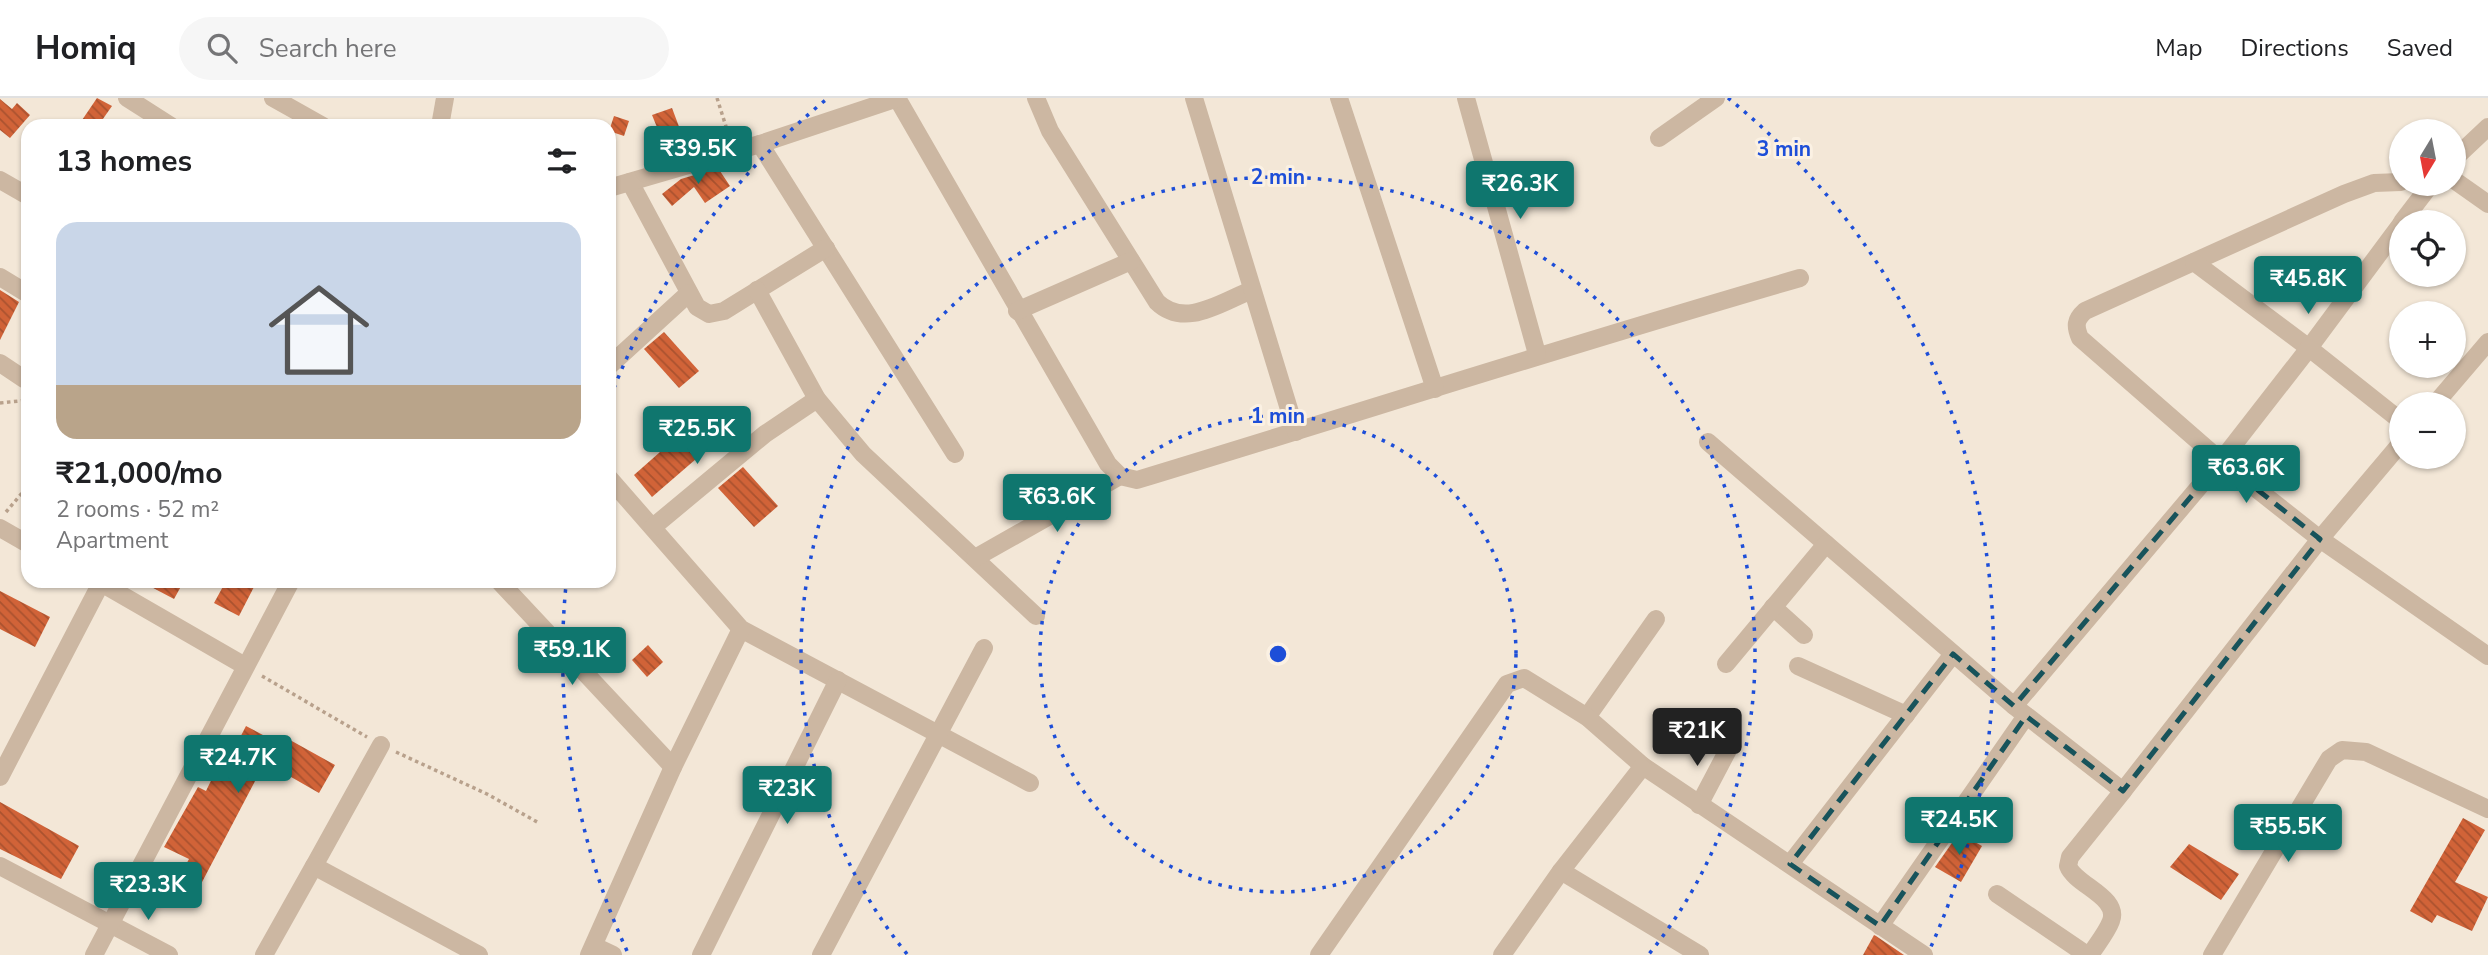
<!DOCTYPE html>
<meta charset="utf-8">
<style>
body{margin:0;font-family:"Nunito Sans",sans-serif;background:#f6f6f6;color:#202124;height:100vh;display:flex;flex-direction:column;font-size:26px;white-space:nowrap}
*{box-sizing:border-box;margin:0}
p{font-size:23px;color:#757577}
.icon{flex:none;width:38px;height:38px;fill:none;stroke:currentColor;stroke-width:2;stroke-linecap:round;stroke-linejoin:round}
.map{position:relative;flex:1;overflow:hidden}
.panel{position:absolute;left:21px;top:21px;width:595px;height:469px;display:flex;flex-direction:column;background:#fff;border-radius:21px;box-shadow:0 2px 5px #0004}
.panel>*{flex:none}
.needle{width:46px;rotate:190deg}
.fabs{position:absolute;left:2389px;top:21px;display:grid;gap:14px}
.fabs a{display:grid;place-items:center;width:77px;height:77px;border-radius:50%;background:#fff;box-shadow:0 2px 5px #0004;font-size:35px}
.price{position:absolute;translate:-50% -60px;padding:0 16px;border-radius:7px;background:#0f766e;color:#fff;font-size:23px;line-height:46px;filter:drop-shadow(0 2px 4px #0008)}
.price::after{content:'';position:absolute;left:50%;top:42px;width:21px;height:16px;margin-left:-10px;background:inherit;clip-path:polygon(0 0,100% 0,50% 100%)}
.price.on{background:#222;color:#fff}
ul{padding:0;list-style:none}
li{display:grid;align-content:center;gap:14px;height:371px;padding:0 35px}
li span{display:grid;place-items:center;height:217px;border-radius:21px;color:#555}
li>.icon{margin-inline-start:auto}
span .icon{width:126px;height:126px;fill:#fffc;stroke-width:1}
li b{font-size:30px}
h2{display:flex;justify-content:space-between;align-items:center;height:84px;padding:0 35px;font-size:30px}
header{display:flex;align-items:center;gap:42px;box-sizing:border-box;height:98px;padding:0 35px;background:#fff;border-bottom:2px solid #e0e0e0}
header strong{font-size:33px}
nav{display:flex;gap:38px;margin-inline-start:auto;font-size:24px}
.search{width:490px;height:63px;background:#f6f6f6;display:flex;align-items:center;gap:18px;box-sizing:border-box;padding:0 24px;border-radius:38px;color:#757577;font-size:26px}
.map>svg:first-child{display:block}
.building{fill:url(#building-back-hatch)}
.lines{fill:none;stroke-linecap:round;stroke-linejoin:round}
.path{stroke:#b8a18c;stroke-width:3.5;stroke-dasharray:3.5 3.5;stroke-linecap:butt}
.street{stroke:#ccb7a2;stroke-width:18}
.marked{fill:none;stroke:#17535b;stroke-width:5;stroke-dasharray:14 9;stroke-linejoin:round}
.ring{fill:none;stroke:#1d4ed8;stroke-width:3.5;stroke-dasharray:3.5 7}
.centre{fill:#1d4ed8;stroke:#fbf1e3;stroke-width:3.5}
.ring-label{font-size:21px;text-anchor:middle;font-weight:bold;fill:#1d4ed8;stroke:#fbf1e3;stroke-width:6;stroke-linejoin:round;paint-order:stroke}
</style>
<header>
<strong>Homiq</strong>
<div class="search"><svg class="icon" aria-label="search" viewBox="0 0 24 24"><circle cx="10" cy="10" r="6"/><path d="M15 15l6 6"/></svg>Search here</div>
<nav><a>Map</a><a>Directions</a><a>Saved</a></nav>
</header>
<div class="map">
<svg width="2488" height="857" viewBox="0 0 2488 857">
<defs>
<pattern id="building-back-hatch" width="6" height="6" patternUnits="userSpaceOnUse" patternTransform="scale(1.75)"><rect width="6" height="6" fill="#d16338"/><path d="M-1 5l2 2M0 0l6 6M5-1l2 2" fill="none" stroke="#aa522f"/></pattern>
</defs>
<rect width="100%" height="100%" fill="#f3e7d7"/>
<g class="building">
<path d="M97,0L112,8L98,28H78Z"/>
<path d="M0,1L12,11L17,5L30,17L10,40L0,32Z"/>
<path d="M672,10L684,42L665,49L652,17Z"/>
<path d="M614,18L629,23L624,38L609,33Z"/>
<path d="M718,70L730,88L705,105L694,89L672,108L662,96L681,81Z"/>
<path d="M0,192L19,204L0,242Z"/>
<path d="M664,234L699,273L679,290L644,251Z"/>
<path d="M677,339L696,361L652,399L634,377Z"/>
<path d="M743,369L778,408L754,429L718,390Z"/>
<path d="M140,483H184L174,501Z"/>
<path d="M226,483H257L239,518L214,505Z"/>
<path d="M0,493L50,519L35,549L0,531Z"/>
<path d="M648,547L663,564L647,579L632,562Z"/>
<path d="M246,628L276,644L281,637L335,667L319,695L265,664L201,786L181,776L189,761L164,749L198,689L206,693L223,658L229,661Z"/>
<path d="M0,704L79,748L61,781L0,751Z"/>
<path d="M2463,720L2485,732L2455,784L2488,799L2472,833L2437,817L2432,825L2410,813Z"/>
<path d="M1959,735L1982,748L1961,784L1935,769Z"/>
<path d="M2189,746L2239,776L2221,802L2170,769Z"/>
<path d="M1874,837L1876,838L1904,857H1863Z"/>
</g>
<g class="lines">
<g class="path">
<path d="M717,0L729,38"/>
<path d="M0,305L28,302"/>
<path d="M6,414L28,388"/>
<path d="M262,578L367,639"/>
<path d="M396,654L487,696L539,725"/>
</g>
<g class="street">
<path d="M127,0L171,28"/>
<path d="M273,0L323,28"/>
<path d="M897,0L1108,366L1120,378L1137,382C1358,315 1578,244 1800,180"/>
<path d="M1036,0L1050,33L1157,204C1185,231 1221,204 1252,192"/>
<path d="M1194,0L1296,334"/>
<path d="M1339,0L1435,291"/>
<path d="M1466,0L1537,256"/>
<path d="M440,28L445,0"/>
<path d="M1659,40L1716,0"/>
<path d="M760,46L955,356"/>
<path d="M2454,61L2488,29"/>
<path d="M0,82L28,98"/>
<path d="M2454,82L2488,106"/>
<path d="M630,84L697,209L709,216L724,213L826,150"/>
<path d="M2401,84L2374,85L2344,96L2085,213C2075,222 2075,228 2080,240L2221,363L2320,441L2401,345"/>
<path d="M609,90L760,46L898,0"/>
<path d="M2402,124L2431,86"/>
<path d="M2194,164L2309,250L2401,126"/>
<path d="M0,179L28,196"/>
<path d="M757,192L817,301"/>
<path d="M1017,213L1131,163"/>
<path d="M0,265L24,281"/>
<path d="M609,268L689,195"/>
<path d="M2435,306L2488,244"/>
<path d="M1708,344L2014,608L2123,693L2320,441L2488,558"/>
<path d="M609,380L741,531L1030,685"/>
<path d="M653,429L765,336L817,301L863,356L1036,518"/>
<path d="M0,430L28,446"/>
<path d="M975,460L1120,378"/>
<path d="M499,483L673,669"/>
<path d="M101,485L245,568"/>
<path d="M1773,509L1804,537"/>
<path d="M1726,566L1826,446"/>
<path d="M1798,568L1906,617"/>
<path d="M2014,608L2221,363L2309,250L2401,323"/>
<path d="M1587,619L1656,521"/>
<path d="M0,679L101,485L96,483"/>
<path d="M1699,707L1729,650"/>
<path d="M1790,766L1953,556"/>
<path d="M0,768L169,857"/>
<path d="M314,768L381,647"/>
<path d="M1561,773L1700,857"/>
<path d="M1997,796L2087,857"/>
<path d="M1880,828L2026,618"/>
<path d="M594,848L613,857"/>
<path d="M94,857L291,483"/>
<path d="M264,857L314,768L479,857"/>
<path d="M589,857L673,669L741,531"/>
<path d="M701,857L838,582"/>
<path d="M821,857L984,550"/>
<path d="M1319,857L1507,586L1524,580L1587,619L1643,668L1924,857"/>
<path d="M1502,857L1561,773L1643,668"/>
<path d="M2090,857C2097,846 2107,834 2111,823C2120,799 2075,787 2068,768L2070,759L2123,693"/>
<path d="M2212,857L2329,661L2342,652L2366,654L2488,711"/>
</g>
</g>
<path class="marked" d="M2221,363L2320,441L2123,693L2026,618L1880,828L1790,766L1953,556L2014,608Z"/>
<g class="ring">
<circle cx="1278" cy="556" r="238"/>
<path d="M907 856A477 477 0 1 1 1649 856"/>
<path d="M627 853A715 715 0 0 1 566 487M610 300A715 715 0 0 1 828 0M1728 0A715 715 0 0 1 1929 853"/>
</g>
<circle cx="1278" cy="556" r="10" class="centre"/>
<g class="ring-label">
<text x="1784" y="58">3 min</text>
<text x="1278" y="86">2 min</text>
<text x="1278" y="325">1 min</text>
</g>
</svg>
<div class="fabs">
<a><svg class="needle" viewBox="-14 -14 28 28"><path d="M0-13l5 13h-10z" fill="#e53935"/><path d="M0 13l5-13h-10z" fill="#757577"/></svg></a>
<a><svg class="icon" aria-label="locate" viewBox="0 0 24 24"><circle cx="12" cy="12" r="6"/><path d="M12 2v4M12 18v4M2 12h4M18 12h4"/></svg></a>
<a>+</a>
<a>−</a>
</div>
<b class="price" style="left:698px;top:88px">₹39.5K</b>
<b class="price" style="left:1520px;top:123px">₹26.3K</b>
<b class="price" style="left:2308px;top:218px">₹45.8K</b>
<b class="price" style="left:697px;top:368px">₹25.5K</b>
<b class="price" style="left:2246px;top:407px">₹63.6K</b>
<b class="price" style="left:1057px;top:436px">₹63.6K</b>
<b class="price" style="left:572px;top:589px">₹59.1K</b>
<b class="price on" style="left:1697px;top:670px">₹21K</b>
<b class="price" style="left:238px;top:697px">₹24.7K</b>
<b class="price" style="left:787px;top:728px">₹23K</b>
<b class="price" style="left:1959px;top:759px">₹24.5K</b>
<b class="price" style="left:2288px;top:766px">₹55.5K</b>
<b class="price" style="left:148px;top:824px">₹23.3K</b>
<section class="panel">
<h2>13 homes<svg class="icon" aria-label="filters" viewBox="0 0 24 24"><path d="M4 7h16M4 17h16"/><circle cx="9" cy="7" r="2"/><circle cx="15" cy="17" r="2"/></svg></h2>
<ul>
<li><span style="background:linear-gradient(#c9d6e8 75%,#b9a48a 0)"><svg class="icon" aria-label="home" viewBox="0 0 24 24"><path d="M3 11l9-7 9 7M6 9v11h12V9"/></svg></span><div><b>₹21,000/mo</b><p>2 rooms · 52 m²</p><p>Apartment</p></div></li>
</ul>
</section>
</div>
